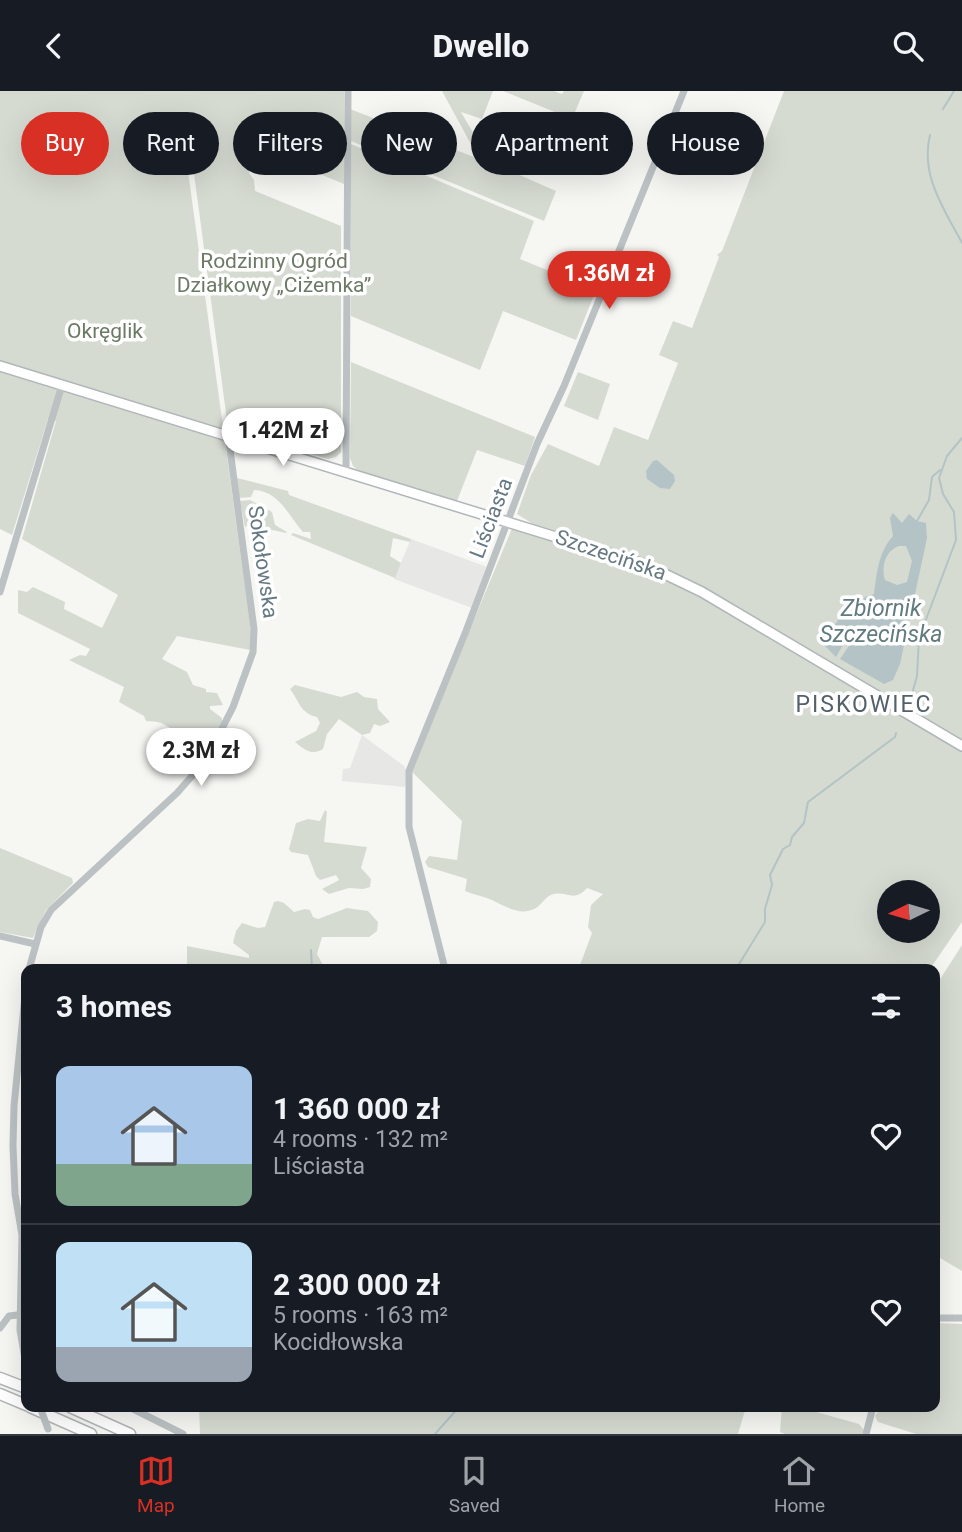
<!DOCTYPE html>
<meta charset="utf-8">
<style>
body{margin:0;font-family:Roboto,sans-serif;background:#20242c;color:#f1f3f6;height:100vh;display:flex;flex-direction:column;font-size:26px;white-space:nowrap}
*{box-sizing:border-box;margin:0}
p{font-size:23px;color:#9ea1a6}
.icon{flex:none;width:38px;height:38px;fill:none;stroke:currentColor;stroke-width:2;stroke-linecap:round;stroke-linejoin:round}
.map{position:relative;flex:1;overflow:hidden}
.sheet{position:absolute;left:21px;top:873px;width:919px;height:448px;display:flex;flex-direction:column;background:#171b24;border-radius:14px;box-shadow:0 7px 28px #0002}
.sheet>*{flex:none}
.hud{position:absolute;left:21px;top:21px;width:920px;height:63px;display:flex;gap:14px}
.needle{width:46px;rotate:265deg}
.fabs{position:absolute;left:877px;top:789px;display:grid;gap:14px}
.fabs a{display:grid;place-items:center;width:63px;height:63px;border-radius:50%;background:#171b24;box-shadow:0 7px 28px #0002;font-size:35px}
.price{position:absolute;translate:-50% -60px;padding:0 16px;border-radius:24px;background:#fff;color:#222;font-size:23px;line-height:46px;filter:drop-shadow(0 2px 4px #0008)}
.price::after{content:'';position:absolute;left:50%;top:42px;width:21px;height:16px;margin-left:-10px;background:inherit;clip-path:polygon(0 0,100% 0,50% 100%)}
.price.current{background:#d93025;color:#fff}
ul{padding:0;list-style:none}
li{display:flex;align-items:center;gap:21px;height:175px;padding:0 35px}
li+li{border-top:2px solid #363941}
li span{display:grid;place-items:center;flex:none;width:196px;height:140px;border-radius:14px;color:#555}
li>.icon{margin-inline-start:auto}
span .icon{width:84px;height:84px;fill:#fffc;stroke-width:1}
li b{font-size:30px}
h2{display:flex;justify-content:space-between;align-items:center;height:84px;padding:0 35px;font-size:30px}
.pill{padding:0 24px;border-radius:32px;background:#171b24;box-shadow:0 7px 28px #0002;font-size:24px;line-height:63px}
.pill.current{background:#d93025;color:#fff}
header{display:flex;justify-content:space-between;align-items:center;height:91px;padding:0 35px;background:#171b24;font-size:32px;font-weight:800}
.menu{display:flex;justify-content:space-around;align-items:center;height:98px;border-top:2px solid #363941;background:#171b24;font-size:19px;color:#9ea1a6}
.menu a{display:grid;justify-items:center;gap:4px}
.menu .current{color:#d93025}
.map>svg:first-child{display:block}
.built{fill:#e7e7e6}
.green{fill:#d6dbd2;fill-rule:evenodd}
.water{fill:#b4c3c5;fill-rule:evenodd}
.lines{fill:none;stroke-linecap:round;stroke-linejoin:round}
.stream{stroke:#b4c3c5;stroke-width:2}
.major-casing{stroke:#b0b6b9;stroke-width:12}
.highway-casing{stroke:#b0b5b7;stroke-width:13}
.minor{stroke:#bcc2c4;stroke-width:7}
.major{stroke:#fff;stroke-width:9}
.highway{stroke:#fff;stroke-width:10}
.minor-bridge{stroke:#bcc2c4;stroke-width:7}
.labels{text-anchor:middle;stroke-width:7;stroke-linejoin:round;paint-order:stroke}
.park-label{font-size:21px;fill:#6c7a65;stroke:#fff}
.street-label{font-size:21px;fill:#667982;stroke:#fff}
.water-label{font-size:23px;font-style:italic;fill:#627b7f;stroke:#fff}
.neighbourhood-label{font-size:23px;letter-spacing:2px;fill:#546168;stroke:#fff}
</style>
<header><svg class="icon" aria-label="back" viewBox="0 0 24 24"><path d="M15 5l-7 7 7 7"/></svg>Dwello<svg class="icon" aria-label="search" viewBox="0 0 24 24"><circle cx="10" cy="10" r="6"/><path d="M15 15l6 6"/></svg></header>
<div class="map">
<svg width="962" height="1343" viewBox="0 0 962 1343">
<rect width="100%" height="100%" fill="#f6f6f3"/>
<g class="built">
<path d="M411,448L487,476L472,517L394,488Z"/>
<path d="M362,644L404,675L407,681L405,696L342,690L343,678L350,677Z"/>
</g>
<g class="green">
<path d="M0,0H344V93L254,56L249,82L254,89L255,100L341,135V361L336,366L328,368L228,337L193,75L187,73L251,540L250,559L177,545L162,568L187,581L193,594L206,598V601L217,602L223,614L210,615V618L222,627V635L212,653C192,655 179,641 163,633C158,630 152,631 146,630L144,625L119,611L124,596L69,569L80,564L86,565L90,558L18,522V499L27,501L33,496L65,511L64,518L102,537L118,504L22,448L56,330L48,328L12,444L0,438Z"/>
<path d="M442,0H493L482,28L461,21L490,71L556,100L544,130L351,50L350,18L479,68Z"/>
<path d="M503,0H554L562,3L564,0H584L572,28Z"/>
<path d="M784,0H962V831L930,878H582L580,874L592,842L588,836L591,814L603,803L587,797C573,813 566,798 551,804C544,807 541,815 534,818C519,825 505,815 492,809C483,805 474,804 465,800L467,788L428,776L425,771L429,765L457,769L462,730L411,680L513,435L604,462L606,454L533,433L517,423L531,384L548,353L599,375L614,336L648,349L678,272L659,264L673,230L692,237L719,166L717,164L722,160ZM889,802H928V840H889Z"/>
<path d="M351,53L534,130L520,168L596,199L576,249L503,220L480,279L351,225Z"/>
<path d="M351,271L535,346L525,375L477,359L457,410L359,380L353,375L350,367Z"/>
<path d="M578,281L610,293L598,329L564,315Z"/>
<path d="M237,387L288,400L289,404L411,448L410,451L393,447L390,465L401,472L395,487L291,444L293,442L311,448L310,441H303C288,424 279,400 254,399L251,406L239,407Z"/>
<path d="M250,409L272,421L275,434L287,441L286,442L250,434L245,436L240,410Z"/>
<path d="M295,594L341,606L357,601L364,606L377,608L378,618L390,631L380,635L374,633L370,642L362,644L339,628L327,643L323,658C311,665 305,659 295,651L316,640L320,632L317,626C301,623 299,610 290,598Z"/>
<path d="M325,719L327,721L324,751L367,756L361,777L371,788L370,796L363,798L349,797L329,803L322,798L339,789L336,784L320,789L316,785L308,764L291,761L289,758L296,732L308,728L320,730Z"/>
<path d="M0,757L72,787L73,792L46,819L33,847L0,841Z"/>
<path d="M278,810L284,812L294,821L305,818L310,819L313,826L318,828L347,817L368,820L378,831L377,840L369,846H322L317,863L323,874L322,878H187V855L249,867V864L233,852L236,840L242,832L258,837L265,836L274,811Z"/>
<path d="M962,854V1180L935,1164V896Z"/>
<path d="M935,1232L962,1233V1343H916L878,1331L875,1325L881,1316C892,1316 900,1322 910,1320L912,1316H934Z"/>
<path d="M199,1316H746L738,1343H200Z"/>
<path d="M782,1316H799L859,1333L864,1339L862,1343H785L780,1341Z"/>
</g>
<g class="water">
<path d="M657,369L674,384L675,390L670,398L660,397L647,388L646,380L653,370Z"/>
<path d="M893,422L902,432L909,423L917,430L926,432L927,447L900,573L893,589L884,593L840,568L855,546L854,540H851L836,566L823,553L838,529L855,519L865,506L874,503C877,482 878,462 893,445L890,427ZM899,455H906L912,470L907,491L897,494L885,489C881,476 885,460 899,455Z"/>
</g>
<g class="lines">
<g class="stream">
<path d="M943,18L954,0"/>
<path d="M930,44C920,84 944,118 962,152"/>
<path d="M917,430L929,409L932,386L940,379"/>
<path d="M908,617L917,585L919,547L956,449L954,421L943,403L939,387L947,365L962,347"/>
<path d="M311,859L312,878"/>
<path d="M736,878L765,831V818L772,794L770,784L783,758L790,754L792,746L804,732L808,711L895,646L896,642"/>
<path d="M435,1343L459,1316"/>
</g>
<g class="major-casing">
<path id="major" d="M0,275L644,473L702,501L962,655"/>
</g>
<g class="highway-casing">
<g id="highway">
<path d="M0,1287L26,1297"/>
<path d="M0,1303L26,1314"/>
<path d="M30,1316L91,1343"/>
<path d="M70,1316L130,1343"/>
</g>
</g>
<g class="minor">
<path d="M346,380L348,0"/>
<path d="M0,501L62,294"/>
<path d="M0,845L35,853"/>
<path d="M29,878L41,836L51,819L177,702L206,669L233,616L253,561L254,538L228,344"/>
<path d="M445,878L409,736V680L466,540L537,353L564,295L684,0"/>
<path d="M26,895L14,1015L13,1055L15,1103L22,1144L20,1239L26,1274"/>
<path d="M934,1227H962"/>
<path d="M0,1237L9,1225L26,1223"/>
<path d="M129,1316L183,1343"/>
<path d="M866,1343L873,1316"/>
</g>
<use href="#major" class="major"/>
<use href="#highway" class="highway"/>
<path class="minor-bridge" d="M40,1316L48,1338"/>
</g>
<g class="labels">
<g class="park-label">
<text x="274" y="177">Rodzinny Ogród<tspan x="274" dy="24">Działkowy „Ciżemka”</tspan></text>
<text x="105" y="247">Okręglik</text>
</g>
<g class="street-label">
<text transform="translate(491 427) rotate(-69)" y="7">Liściasta</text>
<text transform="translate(611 464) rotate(19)" y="7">Szczecińska</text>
<text transform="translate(263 471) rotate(82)" y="7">Sokołowska</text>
</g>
<g class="water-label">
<text x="881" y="525">Zbiornik<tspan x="881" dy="26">Szczecińska</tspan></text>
</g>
<g class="neighbourhood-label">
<text x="864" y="621">PISKOWIEC</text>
</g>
</g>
</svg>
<div class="fabs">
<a><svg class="needle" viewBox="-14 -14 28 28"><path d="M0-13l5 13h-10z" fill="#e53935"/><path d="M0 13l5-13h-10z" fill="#9ea1a6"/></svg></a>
</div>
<b class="price current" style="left:609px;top:220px">1.36M zł</b>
<b class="price" style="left:283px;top:377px">1.42M zł</b>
<b class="price" style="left:201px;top:697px">2.3M zł</b>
<div class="hud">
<a class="pill current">Buy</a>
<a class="pill">Rent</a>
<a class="pill">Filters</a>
<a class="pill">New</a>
<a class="pill">Apartment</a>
<a class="pill">House</a>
</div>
<section class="sheet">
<h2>3 homes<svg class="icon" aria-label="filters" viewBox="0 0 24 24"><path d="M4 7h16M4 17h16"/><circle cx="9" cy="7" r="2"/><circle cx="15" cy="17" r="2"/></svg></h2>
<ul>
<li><span style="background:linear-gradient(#a9c7e8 70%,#7fa58c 0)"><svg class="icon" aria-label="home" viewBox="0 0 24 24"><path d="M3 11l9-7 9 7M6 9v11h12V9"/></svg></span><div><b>1 360 000 zł</b><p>4 rooms · 132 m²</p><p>Liściasta</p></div><svg class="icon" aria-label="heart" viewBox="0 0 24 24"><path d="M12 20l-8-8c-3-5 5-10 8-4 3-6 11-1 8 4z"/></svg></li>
<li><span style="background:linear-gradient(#bfe0f5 75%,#9aa5b1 0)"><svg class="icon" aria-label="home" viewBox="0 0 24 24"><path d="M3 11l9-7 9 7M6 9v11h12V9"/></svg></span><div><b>2 300 000 zł</b><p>5 rooms · 163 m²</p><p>Kocidłowska</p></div><svg class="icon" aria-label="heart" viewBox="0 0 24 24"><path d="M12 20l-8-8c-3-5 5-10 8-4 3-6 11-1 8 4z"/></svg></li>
</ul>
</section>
</div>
<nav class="menu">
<a class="current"><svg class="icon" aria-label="map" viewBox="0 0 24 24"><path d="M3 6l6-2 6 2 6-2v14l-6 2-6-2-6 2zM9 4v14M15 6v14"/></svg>Map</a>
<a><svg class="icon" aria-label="saved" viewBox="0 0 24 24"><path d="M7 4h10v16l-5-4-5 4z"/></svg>Saved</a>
<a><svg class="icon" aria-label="home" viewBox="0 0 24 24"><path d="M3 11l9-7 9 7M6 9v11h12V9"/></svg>Home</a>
</nav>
